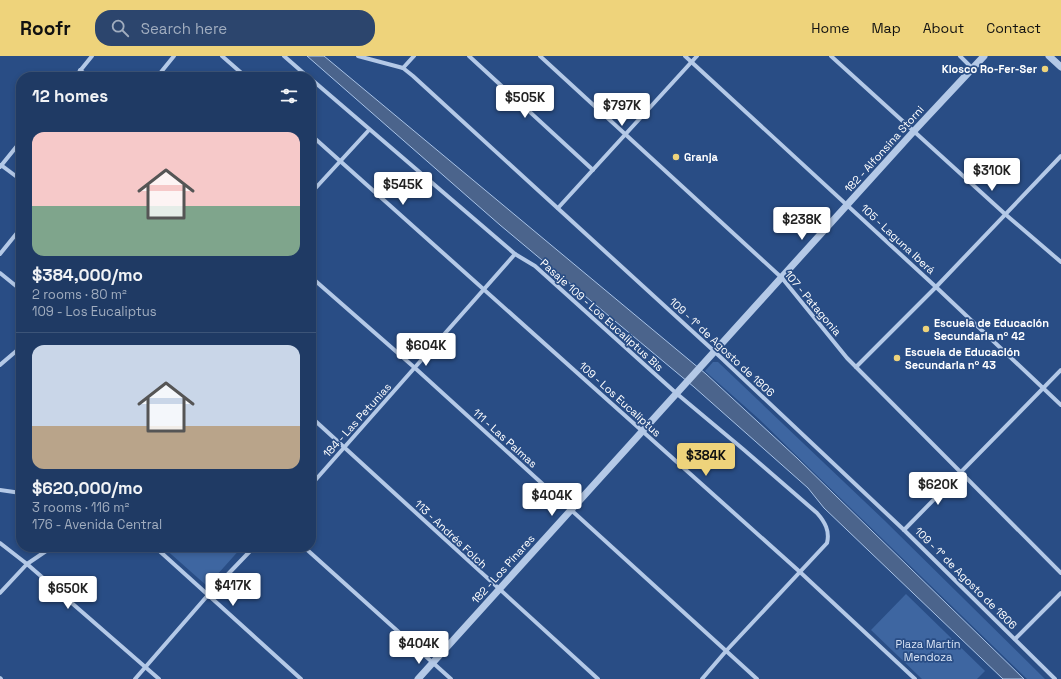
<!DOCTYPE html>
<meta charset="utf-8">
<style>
body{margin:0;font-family:"Space Grotesk",sans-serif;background:#2c456d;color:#f1f3f6;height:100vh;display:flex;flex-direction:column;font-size:15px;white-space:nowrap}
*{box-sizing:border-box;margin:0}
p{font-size:13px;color:#a1adbf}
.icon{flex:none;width:22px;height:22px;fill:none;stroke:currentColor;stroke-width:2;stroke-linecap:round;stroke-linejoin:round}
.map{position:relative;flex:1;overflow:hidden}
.sheet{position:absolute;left:16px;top:16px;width:300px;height:480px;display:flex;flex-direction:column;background:#1f3a64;border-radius:16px;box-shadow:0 2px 6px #0003,0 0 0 1px #3c5478}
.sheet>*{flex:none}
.price{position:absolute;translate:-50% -34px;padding:0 9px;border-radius:4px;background:#fff;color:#222;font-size:13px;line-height:26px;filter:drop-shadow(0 1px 2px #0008)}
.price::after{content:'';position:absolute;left:50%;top:24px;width:12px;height:9px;margin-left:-6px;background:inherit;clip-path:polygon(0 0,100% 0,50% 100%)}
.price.current{background:#eed37b;color:#111}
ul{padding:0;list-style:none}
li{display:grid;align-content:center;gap:8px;height:212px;padding:0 16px}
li+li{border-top:1px solid #3c5478}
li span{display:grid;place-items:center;height:124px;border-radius:12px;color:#555}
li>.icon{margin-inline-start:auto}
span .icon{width:72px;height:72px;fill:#fffc;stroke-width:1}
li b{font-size:17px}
h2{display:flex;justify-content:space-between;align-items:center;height:48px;padding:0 16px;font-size:17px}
header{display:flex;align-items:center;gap:24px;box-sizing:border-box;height:56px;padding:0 20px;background:#eed37b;color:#111}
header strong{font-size:19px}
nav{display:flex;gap:22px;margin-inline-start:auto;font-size:14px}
.search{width:280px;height:36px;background:#2c456d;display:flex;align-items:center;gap:10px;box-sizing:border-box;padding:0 14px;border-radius:16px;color:#a1adbf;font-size:15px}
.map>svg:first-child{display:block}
.green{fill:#3e66a1}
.water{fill:#4b648c;stroke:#a9c3e7}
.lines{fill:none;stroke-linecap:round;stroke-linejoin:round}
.minor{stroke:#b4c9e7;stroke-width:4}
.tertiary{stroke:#b4c9e7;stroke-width:7}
.poi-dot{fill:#eed37b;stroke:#294d85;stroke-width:1.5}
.labels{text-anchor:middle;stroke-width:3.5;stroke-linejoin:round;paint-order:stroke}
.poi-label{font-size:11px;font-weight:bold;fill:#fff;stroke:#294d85;text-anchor:start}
.street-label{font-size:11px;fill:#fff;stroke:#294d85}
.park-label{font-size:11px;fill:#d8e4f6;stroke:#294d85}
</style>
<header>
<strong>Roofr</strong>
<div class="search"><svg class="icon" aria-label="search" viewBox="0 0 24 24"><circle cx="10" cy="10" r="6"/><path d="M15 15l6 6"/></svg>Search here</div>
<nav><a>Home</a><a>Map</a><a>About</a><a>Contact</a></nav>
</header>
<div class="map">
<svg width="1061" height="623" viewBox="0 0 1061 623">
<rect width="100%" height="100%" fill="#294d85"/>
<g class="green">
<path d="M713,306H718L884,464L1045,623H1027L760,364L705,315Z"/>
<path d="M163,491H242L207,530Z"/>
<path d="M906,538L985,615L977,623H922L871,574Z"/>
</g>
<path class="water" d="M307,0H324L706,318L797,402L1024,623H1003L824,452L808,432L694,331L500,169Z"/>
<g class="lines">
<g class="minor">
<path d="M222,0L246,21"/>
<path d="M284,0L308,21"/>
<path d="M358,0L403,12L413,20L715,296L904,474L1055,623"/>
<path d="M469,0L593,114"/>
<path d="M540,0L782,222L847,302L1061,517"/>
<path d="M685,0L936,231L1061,349"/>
<path d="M831,0L1005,158L1061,206"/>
<path d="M960,0L973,13"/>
<path d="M403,12L414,0"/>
<path d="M80,14L89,21"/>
<path d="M75,21L92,0"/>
<path d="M157,21L174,0"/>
<path d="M311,23L515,198L535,210L676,337L743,393L817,457C825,466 830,475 827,487L726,595L702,623"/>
<path d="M311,79L800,516L915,623"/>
<path d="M1,109L21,124"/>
<path d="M0,111L21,85"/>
<path d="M311,137L369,74"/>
<path d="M558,152L697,0"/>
<path d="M0,198L21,172"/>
<path d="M0,217L21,234"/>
<path d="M311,221L415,312L757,623"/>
<path d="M0,309L21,291"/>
<path d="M856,311L936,231L1061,100"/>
<path d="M311,361L598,623"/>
<path d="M311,429L515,198"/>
<path d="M0,434L21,437"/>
<path d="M904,474L1061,314"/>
<path d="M0,487L27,508L159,623"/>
<path d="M155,491L301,623"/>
<path d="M304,491L451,623"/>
<path d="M0,537L27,508L52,491"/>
<path d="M1015,583L1061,537"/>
<path d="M0,622L1,623"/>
<path d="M135,623L208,539L254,491"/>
</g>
<g class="tertiary">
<path d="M1049,0L1061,11"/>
<path d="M418,623L914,75L984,0"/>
</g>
</g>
<g class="poi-dot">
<circle cx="1045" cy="13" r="4"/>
<circle cx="676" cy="101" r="4"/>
<circle cx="926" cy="273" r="4"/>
<circle cx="897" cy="302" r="4"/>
</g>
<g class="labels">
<g class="poi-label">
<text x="1037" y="17" text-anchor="end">Kiosco Ro-Fer-Ser</text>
<text x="684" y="105">Granja</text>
<text x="934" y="271">Escuela de Educación<tspan x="934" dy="13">Secundaria nº 42</tspan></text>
<text x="905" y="300">Escuela de Educación<tspan x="905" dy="13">Secundaria nº 43</tspan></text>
</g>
<g class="street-label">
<text transform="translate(884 93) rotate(-48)" y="4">182 - Alfonsina Storni</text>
<text transform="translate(898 183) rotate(43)" y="4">105 - Laguna Iberá</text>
<text transform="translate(813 247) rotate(50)" y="4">107 - Patagonia</text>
<text transform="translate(602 259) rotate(42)" y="4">Pasaje 109 - Los Eucaliptus Bis</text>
<text transform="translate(722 291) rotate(43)" y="4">109 - 1° de Agosto de 1806</text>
<text transform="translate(620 343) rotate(42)" y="4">109 - Los Eucaliptus</text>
<text transform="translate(357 364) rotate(-48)" y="4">184 - Las Petunias</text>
<text transform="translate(505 382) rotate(42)" y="4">111 - Las Palmas</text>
<text transform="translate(451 478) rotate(43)" y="4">113 - Andrés Folch</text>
<text transform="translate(503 513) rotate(-48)" y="4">182 - Los Pinares</text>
<text transform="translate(966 522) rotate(45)" y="4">109 - 1° de Agosto de 1806</text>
</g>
<g class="park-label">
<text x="928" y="592">Plaza Martín<tspan x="928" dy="13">Mendoza</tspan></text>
</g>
</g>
</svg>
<b class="price" style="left:525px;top:63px">$505K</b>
<b class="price" style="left:622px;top:71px">$797K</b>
<b class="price" style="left:992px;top:136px">$310K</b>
<b class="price" style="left:403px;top:150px">$545K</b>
<b class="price" style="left:802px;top:185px">$238K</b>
<b class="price" style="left:426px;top:311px">$604K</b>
<b class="price current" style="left:706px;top:421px">$384K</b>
<b class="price" style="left:938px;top:450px">$620K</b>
<b class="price" style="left:552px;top:461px">$404K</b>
<b class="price" style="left:233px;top:551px">$417K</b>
<b class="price" style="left:68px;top:554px">$650K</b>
<b class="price" style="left:419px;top:609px">$404K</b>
<section class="sheet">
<h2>12 homes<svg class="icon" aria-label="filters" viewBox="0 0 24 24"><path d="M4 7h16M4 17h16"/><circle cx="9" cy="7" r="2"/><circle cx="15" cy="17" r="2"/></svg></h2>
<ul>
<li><span style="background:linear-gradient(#f6c9c9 60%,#7fa58c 0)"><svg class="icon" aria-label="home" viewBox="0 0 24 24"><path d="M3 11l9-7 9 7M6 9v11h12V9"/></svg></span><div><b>$384,000/mo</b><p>2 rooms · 80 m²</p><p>109 - Los Eucaliptus</p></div></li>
<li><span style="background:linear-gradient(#c9d6e8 65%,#b9a48a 0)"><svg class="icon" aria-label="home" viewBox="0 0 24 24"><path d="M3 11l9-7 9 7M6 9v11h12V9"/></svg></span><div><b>$620,000/mo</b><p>3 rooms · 116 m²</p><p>176 - Avenida Central</p></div></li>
</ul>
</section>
</div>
